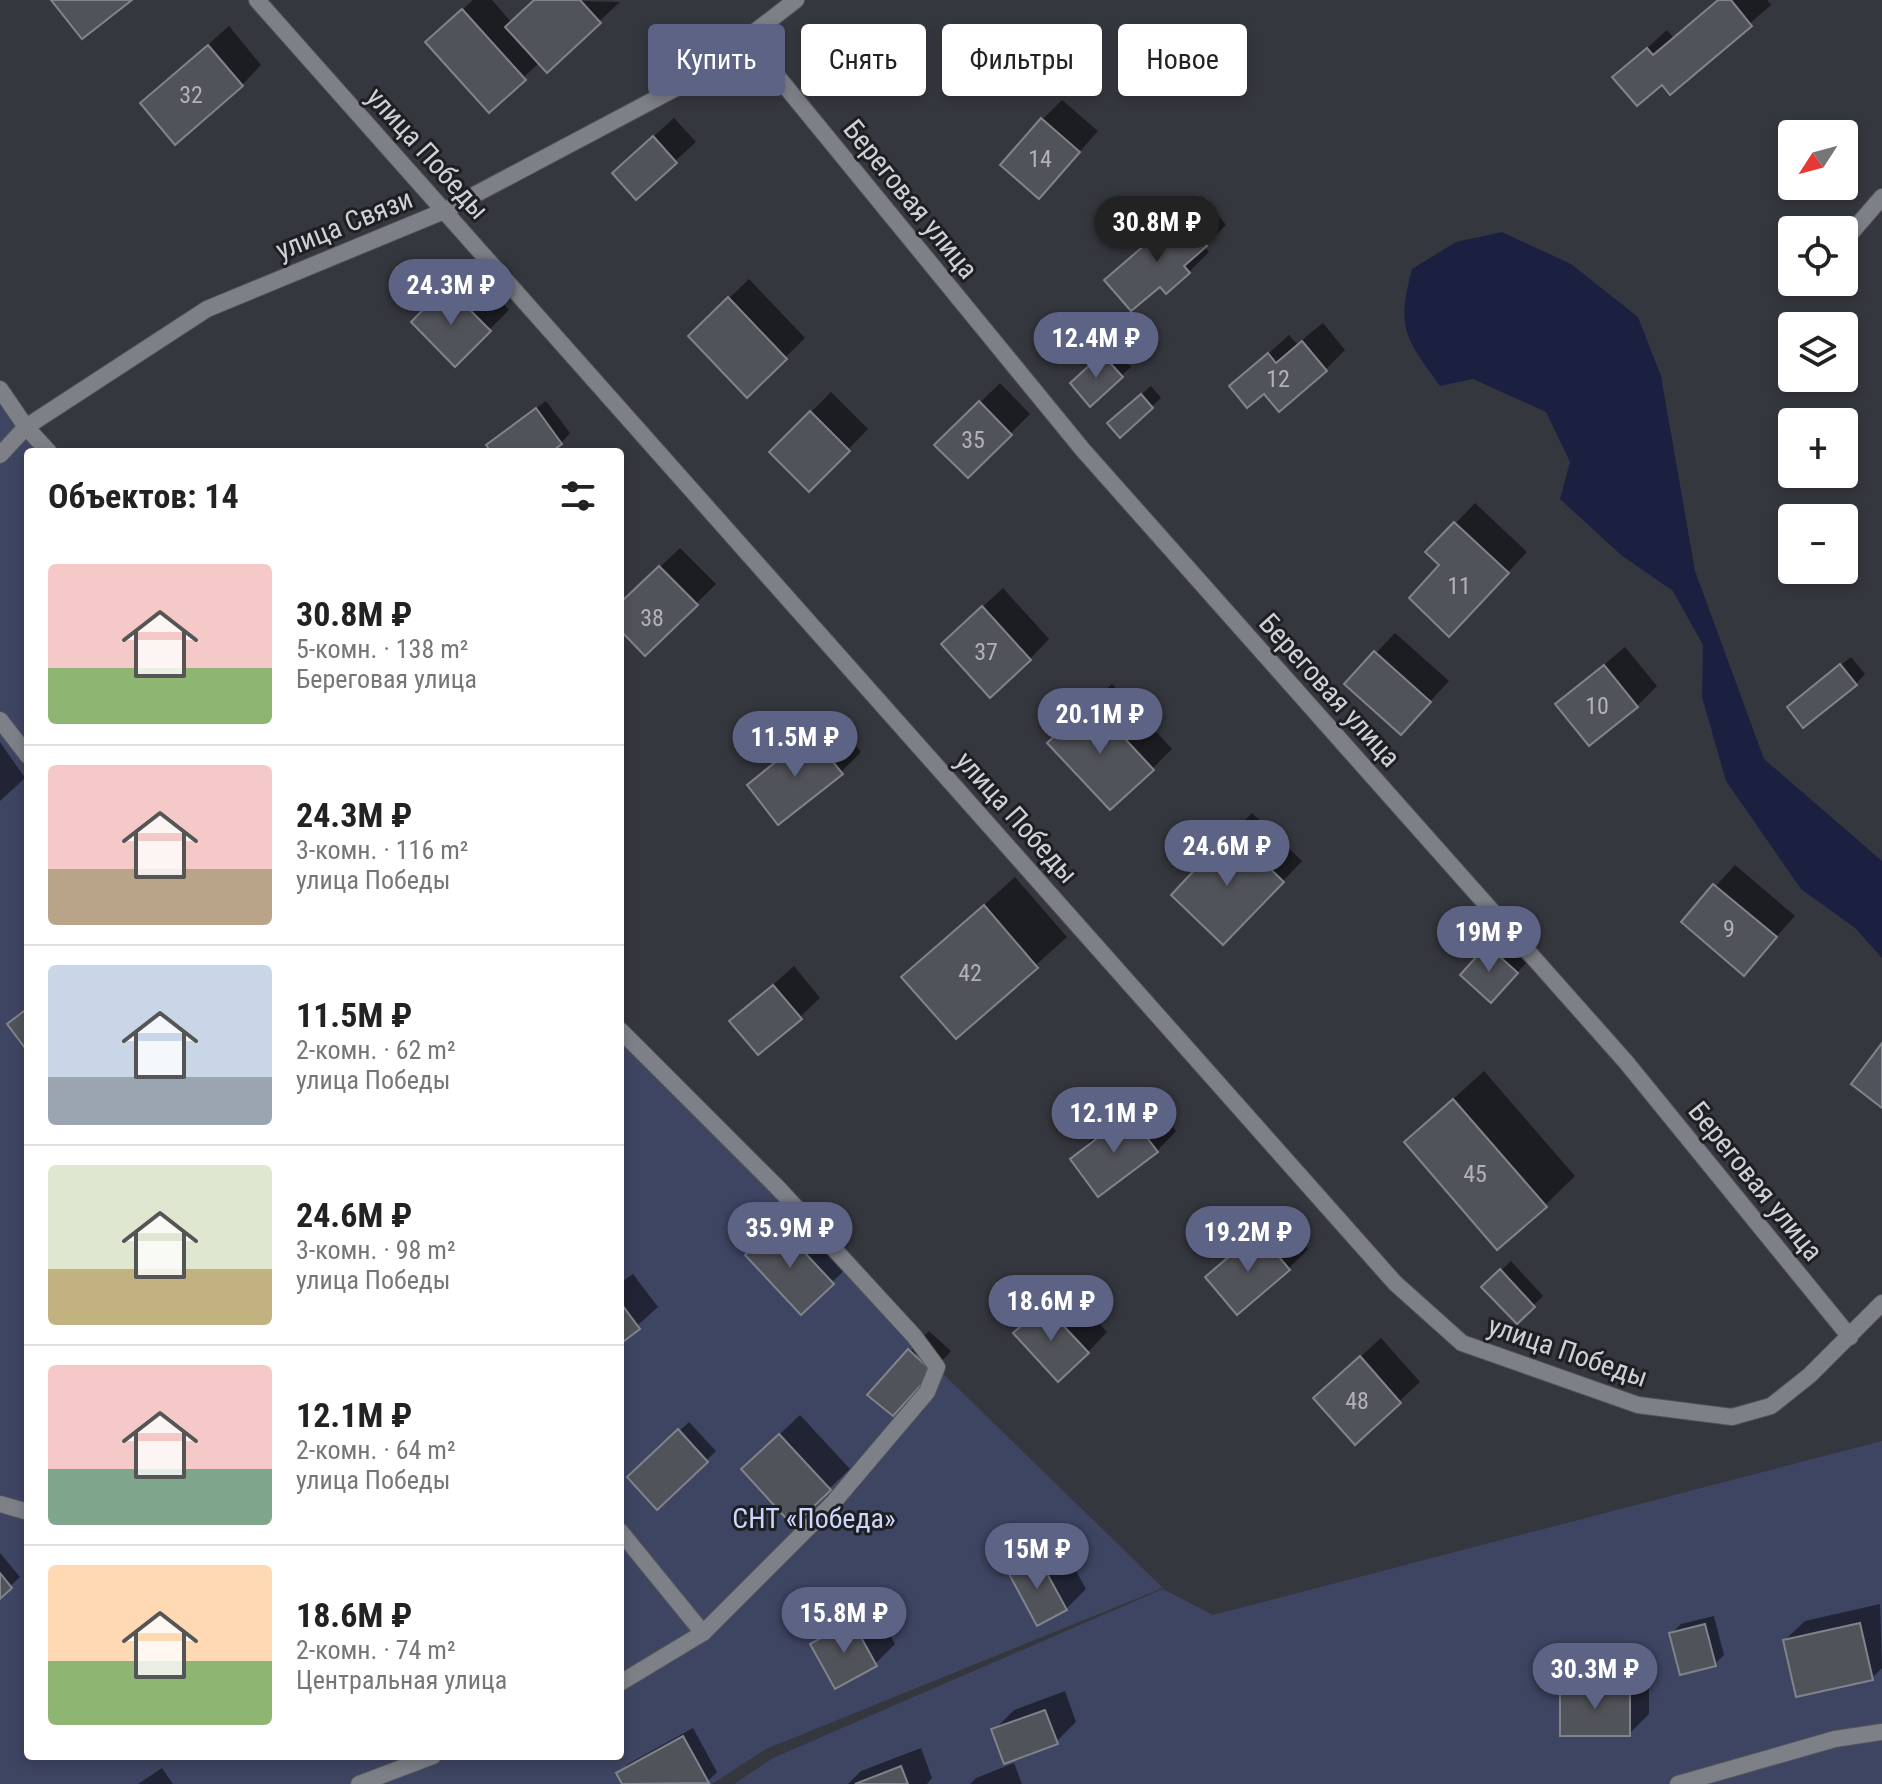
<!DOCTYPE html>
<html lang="ru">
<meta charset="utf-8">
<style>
body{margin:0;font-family:"Roboto Condensed",sans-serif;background:#f2f2f2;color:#222;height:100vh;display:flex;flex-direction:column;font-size:30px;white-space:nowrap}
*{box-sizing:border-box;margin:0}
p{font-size:26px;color:#767676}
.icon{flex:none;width:44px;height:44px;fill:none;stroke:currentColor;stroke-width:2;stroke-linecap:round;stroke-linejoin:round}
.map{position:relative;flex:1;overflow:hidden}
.details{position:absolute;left:24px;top:448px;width:600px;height:1312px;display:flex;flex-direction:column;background:#fff;border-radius:8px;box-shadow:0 4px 12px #0003}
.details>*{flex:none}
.banner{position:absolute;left:648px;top:24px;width:760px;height:72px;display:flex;gap:16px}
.needle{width:52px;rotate:234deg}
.fabs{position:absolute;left:1778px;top:120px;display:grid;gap:16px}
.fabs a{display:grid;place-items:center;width:80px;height:80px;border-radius:8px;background:#fff;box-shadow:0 4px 12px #0003;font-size:40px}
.price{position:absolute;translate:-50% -68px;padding:0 18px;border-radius:28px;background:#5c6385;color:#fff;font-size:26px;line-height:52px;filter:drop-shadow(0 2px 4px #0008)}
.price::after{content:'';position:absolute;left:50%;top:48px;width:24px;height:18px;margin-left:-12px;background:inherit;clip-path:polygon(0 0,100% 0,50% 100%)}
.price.active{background:#222;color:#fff}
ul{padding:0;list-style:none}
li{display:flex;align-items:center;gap:24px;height:200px;padding:0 24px}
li+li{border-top:2px solid #e0e0e0}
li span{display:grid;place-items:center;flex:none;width:224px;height:160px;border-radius:8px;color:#555}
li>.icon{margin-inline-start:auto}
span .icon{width:96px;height:96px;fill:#fffc;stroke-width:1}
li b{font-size:34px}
h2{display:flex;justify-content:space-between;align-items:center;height:96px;padding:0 24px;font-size:34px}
.pill{padding:0 28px;border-radius:8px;background:#fff;box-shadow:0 4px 12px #0003;font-size:28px;line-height:72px}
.pill.active{background:#5c6385;color:#fff}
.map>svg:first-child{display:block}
.green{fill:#3e4562}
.water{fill:#1b2040}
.shadow{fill:#0007}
.building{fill:#51535a;stroke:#80838b;stroke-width:2}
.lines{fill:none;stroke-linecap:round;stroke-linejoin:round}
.lane-casing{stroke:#53545a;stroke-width:18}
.street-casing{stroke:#53545a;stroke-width:18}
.lane{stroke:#7e8088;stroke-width:16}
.street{stroke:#7e8088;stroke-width:16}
.labels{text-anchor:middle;stroke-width:6;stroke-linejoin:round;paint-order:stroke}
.number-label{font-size:24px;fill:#b0b2b6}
.street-label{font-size:28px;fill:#d0d1d5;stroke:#1e1f22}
.park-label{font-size:28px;fill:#cdd7fe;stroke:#1e1f22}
</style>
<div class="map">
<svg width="1882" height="1784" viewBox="0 0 1882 1784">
<rect width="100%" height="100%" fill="#35373e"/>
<g class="green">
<path d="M0,389L49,452H28V1756H620V1030L937,1368L1163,1588L766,1749L712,1784H0Z"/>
<path d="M1882,1441V1784H734L773,1758L1163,1589L1213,1615Z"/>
</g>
<path class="water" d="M1502,232L1571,264L1638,317L1661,376L1695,571L1764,759L1882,861V958L1855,928L1801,889L1726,781L1702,697L1703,645L1673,591L1621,555L1560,499L1570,462L1546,412L1473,379L1440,386C1405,337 1396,329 1412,269L1456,242Z"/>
<g class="shadow">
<path d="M473,0H492L512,23L536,0L620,2L547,70L540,62L489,110L448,23Z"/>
<path d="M1717,0H1767L1771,5L1670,93L1662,82L1615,77L1667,30L1673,37Z"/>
<path d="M229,26L261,65L242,85L142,103Z"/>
<path d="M1062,100L1098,131L1058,176L1042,120Z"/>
<path d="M674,118L696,142L636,197L635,153Z"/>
<path d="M1202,196L1226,225L1204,246L1209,252L1189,272L1166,291L1160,284L1106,280Z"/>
<path d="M468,268L509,310L455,364L414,322Z"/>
<path d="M749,279L805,338L747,395L690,336Z"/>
<path d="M1323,323L1345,350L1325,370L1264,391L1232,386L1289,335L1297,344Z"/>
<path d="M1113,346L1131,367L1090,404L1082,374Z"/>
<path d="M1000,383L1030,414L968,476L937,445Z"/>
<path d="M1151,386L1161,398L1120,435L1119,414Z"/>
<path d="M831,392L868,429L809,489L772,452Z"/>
<path d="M546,401L570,433L561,443L548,452H493L488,445L498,436Z"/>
<path d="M1475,503L1527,552L1469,614L1442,565L1428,552Z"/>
<path d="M680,548L716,584L645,654L620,627V605Z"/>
<path d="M1003,588L1049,639L1030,659L963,625Z"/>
<path d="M1395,633L1449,681L1420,712L1347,684Z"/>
<path d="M1625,647L1657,686L1637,706L1558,704Z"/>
<path d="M1851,657L1865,674L1856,684L1799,698Z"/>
<path d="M1112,684L1172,749L1152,769L1070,723Z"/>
<path d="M831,716L861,752L841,772L749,785Z"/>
<path d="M0,742L25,778L0,801Z"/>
<path d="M1252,813L1302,861L1243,923L1232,833Z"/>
<path d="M1735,865L1795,916L1743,973L1684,921Z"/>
<path d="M1015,877L1067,937L956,1037L904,977Z"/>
<path d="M1498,938L1526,963L1501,991L1489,947Z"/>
<path d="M794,966L820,998L800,1017L732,1021Z"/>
<path d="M1484,1071L1575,1176L1545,1205L1406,1142Z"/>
<path d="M1150,1096L1176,1131L1157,1151L1072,1159L1092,1139Z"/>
<path d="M799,1206L852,1263L801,1312L767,1235Z"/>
<path d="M1279,1214L1308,1249L1288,1269L1208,1277Z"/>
<path d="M1511,1261L1543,1296L1517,1321L1484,1287Z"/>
<path d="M633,1274L658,1307L620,1341V1283Z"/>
<path d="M1065,1286L1107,1332L1088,1352L1035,1314Z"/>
<path d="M929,1331L951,1351L912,1394H870Z"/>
<path d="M1381,1338L1420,1382L1355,1442L1336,1379Z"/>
<path d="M800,1415L850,1469L793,1523L763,1450Z"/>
<path d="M689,1422L716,1451L658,1507L639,1468Z"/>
<path d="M1058,1538L1086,1589L1066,1609L1011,1573L1031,1553Z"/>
<path d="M0,1553L20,1577L0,1596Z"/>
<path d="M872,1603L895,1644L875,1664L813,1644L833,1624Z"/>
<path d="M1880,1604L1882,1668L1872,1678L1785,1640L1805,1621Z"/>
<path d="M1714,1616L1724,1655L1715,1664L1671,1634L1681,1624Z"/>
<path d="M1582,1667H1649V1714L1629,1734L1562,1687Z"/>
<path d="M1065,1691L1076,1722L1056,1742L994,1730L1014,1710Z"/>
<path d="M693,1728L717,1772L708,1781L702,1784H625L619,1773L628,1764Z"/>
<path d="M921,1748L932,1778L927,1784H848L861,1771Z"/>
<path d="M1014,1763L1022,1784H970L976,1778Z"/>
<path d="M162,1768L173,1784H138Z"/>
</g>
<g class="building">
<path d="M51,0H132L82,39Z"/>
<path d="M534,0H580L601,23L547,73L505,27Z"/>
<path d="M1718,0H1731L1752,26L1670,95L1662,85L1637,106L1612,77L1647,48L1653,55Z"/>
<path d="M462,9L526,80L489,113L425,42Z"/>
<path d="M208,45L243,86L175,145L140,103Z"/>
<path d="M1041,118L1080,152L1039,199L1000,165Z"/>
<path d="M653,136L677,163L636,200L612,173Z"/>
<path d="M1181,214L1207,246L1184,266L1190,273L1166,294L1160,287L1131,311L1104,280Z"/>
<path d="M446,286L491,331L455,367L411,322Z"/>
<path d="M728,297L787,359L747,398L688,336Z"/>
<path d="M1302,341L1327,371L1279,412L1264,394L1247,408L1229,386L1268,353L1276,363Z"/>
<path d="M1102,354L1123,377L1090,407L1070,383Z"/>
<path d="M1141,394L1153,408L1120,438L1107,423Z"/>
<path d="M979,401L1012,435L968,478L934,445Z"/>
<path d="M536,408L562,444L551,452H491L486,445Z"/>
<path d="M810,411L850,451L809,492L769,452Z"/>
<path d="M1454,522L1509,573L1449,637L1409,598L1439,565L1425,552Z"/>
<path d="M659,566L698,605L645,656L620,630V603Z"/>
<path d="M982,606L1031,660L990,698L941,644Z"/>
<path d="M1374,651L1431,702L1401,735L1344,684Z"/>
<path d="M1840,664L1857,685L1803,728L1787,707Z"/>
<path d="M1604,665L1638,707L1589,746L1555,704Z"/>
<path d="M1091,702L1154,770L1110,810L1047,743Z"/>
<path d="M810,734L843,774L778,825L747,785Z"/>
<path d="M1231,831L1284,882L1223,945L1171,895Z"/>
<path d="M1713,884L1777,937L1744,976L1681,922Z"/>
<path d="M984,905L1038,968L956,1039L901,977Z"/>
<path d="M1487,945L1518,973L1491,1003L1460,975Z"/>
<path d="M773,985L802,1019L758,1055L729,1021Z"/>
<path d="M28,1008V1052L7,1024Z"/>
<path d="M1882,1043V1108L1851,1084Z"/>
<path d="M1453,1099L1547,1207L1497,1250L1404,1142Z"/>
<path d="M1129,1114L1158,1152L1098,1197L1070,1159Z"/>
<path d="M778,1224L834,1284L801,1315L745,1255Z"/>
<path d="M1258,1232L1290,1270L1237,1315L1205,1277Z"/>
<path d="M1500,1269L1535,1307L1517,1324L1481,1287Z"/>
<path d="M620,1302L640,1329L620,1344Z"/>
<path d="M1044,1305L1089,1353L1058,1382L1013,1333Z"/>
<path d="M908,1349L933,1372L893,1416L867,1395Z"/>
<path d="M1360,1356L1401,1403L1355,1445L1313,1398Z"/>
<path d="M678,1429L708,1462L657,1510L627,1477Z"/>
<path d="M779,1434L831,1490L793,1526L741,1469Z"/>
<path d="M1038,1557L1067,1610L1037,1626L1008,1572Z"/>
<path d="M0,1573L12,1588L0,1599Z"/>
<path d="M852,1621L877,1666L835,1689L810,1644Z"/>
<path d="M1860,1623L1873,1680L1796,1697L1783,1640Z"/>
<path d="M1705,1624L1716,1666L1680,1675L1669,1633Z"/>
<rect x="1560" y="1686" width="70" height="50"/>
<path d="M1045,1710L1058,1744L1004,1764L991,1729Z"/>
<path d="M683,1736L709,1783L622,1784L616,1773Z"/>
<path d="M901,1766L908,1784H855Z"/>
</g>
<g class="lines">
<g class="lane-casing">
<path id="lane" d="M1844,241L1882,197"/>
</g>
<g class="street-casing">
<g id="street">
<path d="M257,0L1395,1283L1462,1343L1638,1405L1732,1417L1771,1406L1810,1375L1882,1303"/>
<path d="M746,38L1083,450L1626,1062L1850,1337"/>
<path d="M0,389L26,427L49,452"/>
<path d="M0,455L26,427L207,309L444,211L695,78L796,0"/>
<path d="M0,720L28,756"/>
<path d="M620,1030L779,1189L914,1336L937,1367L927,1392L833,1503L703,1633L620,1683"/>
<path d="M0,1504L28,1512"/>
<path d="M620,1531L703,1633"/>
<path d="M359,1784L433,1756"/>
<path d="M1678,1784L1835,1739L1882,1732"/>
</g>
</g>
<use href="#lane" class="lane"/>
<use href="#street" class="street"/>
</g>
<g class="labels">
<g class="number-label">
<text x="191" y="103">32</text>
<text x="1040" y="167">14</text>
<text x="1278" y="387">12</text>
<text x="973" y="448">35</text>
<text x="1459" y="594">11</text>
<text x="652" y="626">38</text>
<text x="986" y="660">37</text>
<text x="1597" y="714">10</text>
<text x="1729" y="937">9</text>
<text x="970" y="981">42</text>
<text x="1475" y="1182">45</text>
<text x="1357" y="1409">48</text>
</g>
<g class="street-label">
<text transform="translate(428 153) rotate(48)" y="10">улица Победы</text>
<text transform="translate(911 199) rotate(51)" y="10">Береговая улица</text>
<text transform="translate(344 224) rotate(-22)" y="10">улица Связи</text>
<text transform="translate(1330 690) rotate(48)" y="10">Береговая улица</text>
<text transform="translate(1017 817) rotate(48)" y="10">улица Победы</text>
<text transform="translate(1756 1181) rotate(51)" y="10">Береговая улица</text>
<text transform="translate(1568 1351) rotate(19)" y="10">улица Победы</text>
</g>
<g class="park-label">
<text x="814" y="1528">СНТ «Победа»</text>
</g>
</g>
</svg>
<div class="fabs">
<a><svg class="needle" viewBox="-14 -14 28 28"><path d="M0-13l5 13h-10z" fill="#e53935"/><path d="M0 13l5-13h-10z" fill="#767676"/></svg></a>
<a><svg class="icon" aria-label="locate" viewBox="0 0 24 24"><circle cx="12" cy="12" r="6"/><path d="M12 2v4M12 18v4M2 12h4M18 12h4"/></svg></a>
<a><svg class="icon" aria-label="layers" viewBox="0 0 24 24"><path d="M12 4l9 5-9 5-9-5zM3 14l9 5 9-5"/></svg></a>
<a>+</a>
<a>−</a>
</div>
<b class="price active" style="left:1157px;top:264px">30.8M ₽</b>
<b class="price" style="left:451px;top:327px">24.3M ₽</b>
<b class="price" style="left:1096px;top:380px">12.4M ₽</b>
<b class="price" style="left:1100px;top:756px">20.1M ₽</b>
<b class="price" style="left:795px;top:779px">11.5M ₽</b>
<b class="price" style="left:1227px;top:888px">24.6M ₽</b>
<b class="price" style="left:1489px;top:974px">19M ₽</b>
<b class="price" style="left:1114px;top:1155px">12.1M ₽</b>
<b class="price" style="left:790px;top:1270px">35.9M ₽</b>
<b class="price" style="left:1248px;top:1274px">19.2M ₽</b>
<b class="price" style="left:1051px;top:1343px">18.6M ₽</b>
<b class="price" style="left:1037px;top:1591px">15M ₽</b>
<b class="price" style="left:844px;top:1655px">15.8M ₽</b>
<b class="price" style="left:1595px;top:1711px">30.3M ₽</b>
<div class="banner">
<a class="pill active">Купить</a>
<a class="pill">Снять</a>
<a class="pill">Фильтры</a>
<a class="pill">Новое</a>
</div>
<section class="details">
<h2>Объектов: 14<svg class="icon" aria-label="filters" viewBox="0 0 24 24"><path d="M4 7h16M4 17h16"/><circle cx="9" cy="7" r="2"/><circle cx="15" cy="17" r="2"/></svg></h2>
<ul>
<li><span style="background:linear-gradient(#f6c9c9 65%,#8fb573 0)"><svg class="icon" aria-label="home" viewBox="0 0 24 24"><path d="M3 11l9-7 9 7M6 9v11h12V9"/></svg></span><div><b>30.8M ₽</b><p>5-комн. · 138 m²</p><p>Береговая улица</p></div></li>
<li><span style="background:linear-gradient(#f6c9c9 65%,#b9a48a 0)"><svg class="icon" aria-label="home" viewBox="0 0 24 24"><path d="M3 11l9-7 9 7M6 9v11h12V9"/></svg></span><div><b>24.3M ₽</b><p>3-комн. · 116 m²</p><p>улица Победы</p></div></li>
<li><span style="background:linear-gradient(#c9d6e8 70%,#9aa5b1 0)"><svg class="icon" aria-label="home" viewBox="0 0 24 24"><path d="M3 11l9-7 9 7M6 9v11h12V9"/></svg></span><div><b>11.5M ₽</b><p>2-комн. · 62 m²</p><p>улица Победы</p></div></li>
<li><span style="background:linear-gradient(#dfe7d0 65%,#c2b280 0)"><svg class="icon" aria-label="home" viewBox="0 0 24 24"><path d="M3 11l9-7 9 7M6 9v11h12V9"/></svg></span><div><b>24.6M ₽</b><p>3-комн. · 98 m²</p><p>улица Победы</p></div></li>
<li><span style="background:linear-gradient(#f6c9c9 65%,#7fa58c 0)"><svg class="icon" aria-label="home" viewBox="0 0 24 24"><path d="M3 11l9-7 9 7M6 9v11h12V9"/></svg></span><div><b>12.1M ₽</b><p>2-комн. · 64 m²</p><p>улица Победы</p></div></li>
<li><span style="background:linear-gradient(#ffd9b3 60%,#8fb573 0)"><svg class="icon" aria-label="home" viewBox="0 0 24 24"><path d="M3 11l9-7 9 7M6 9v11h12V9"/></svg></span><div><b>18.6M ₽</b><p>2-комн. · 74 m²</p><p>Центральная улица</p></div></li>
</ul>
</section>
</div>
